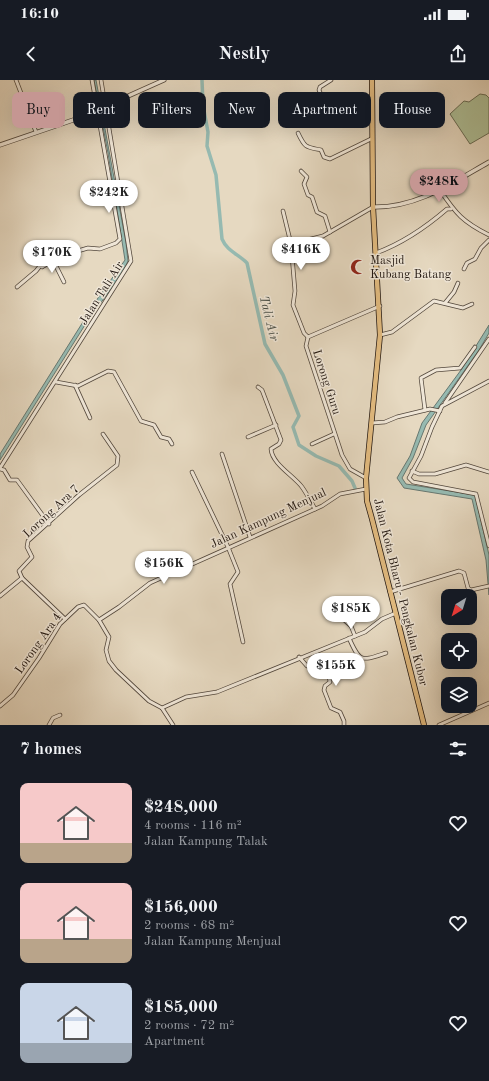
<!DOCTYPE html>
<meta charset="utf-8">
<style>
body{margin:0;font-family:"Old Standard TT",serif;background:#20242c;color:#f1f3f6;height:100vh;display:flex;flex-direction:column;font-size:15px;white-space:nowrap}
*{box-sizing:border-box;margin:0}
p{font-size:13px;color:#9ea1a6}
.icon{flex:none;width:22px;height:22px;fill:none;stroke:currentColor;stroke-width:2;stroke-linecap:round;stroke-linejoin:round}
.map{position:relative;height:645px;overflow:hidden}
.panel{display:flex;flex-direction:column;background:#171b24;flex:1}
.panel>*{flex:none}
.hud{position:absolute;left:12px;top:12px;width:465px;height:36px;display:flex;gap:8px}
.needle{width:26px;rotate:218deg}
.controls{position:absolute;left:441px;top:509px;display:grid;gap:8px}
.controls a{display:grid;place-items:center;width:36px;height:36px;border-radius:8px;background:#171b24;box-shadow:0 4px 16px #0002;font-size:20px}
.price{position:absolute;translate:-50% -34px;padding:0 9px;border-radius:14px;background:#fff;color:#222;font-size:13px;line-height:26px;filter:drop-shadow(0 1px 2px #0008)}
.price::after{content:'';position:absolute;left:50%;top:24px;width:12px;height:9px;margin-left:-6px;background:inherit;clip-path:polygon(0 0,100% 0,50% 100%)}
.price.selected{background:#c59692;color:#111}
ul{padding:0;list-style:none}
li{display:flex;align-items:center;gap:12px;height:100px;padding:0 20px}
li span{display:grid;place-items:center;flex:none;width:112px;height:80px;border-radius:8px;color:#555}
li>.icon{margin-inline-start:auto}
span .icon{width:48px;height:48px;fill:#fffc;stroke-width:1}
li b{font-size:17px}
h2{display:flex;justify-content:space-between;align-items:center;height:48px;padding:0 20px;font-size:17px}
.pill{padding:0 14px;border-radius:8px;background:#171b24;box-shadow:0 4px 16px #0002;font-size:14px;line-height:36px}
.pill.selected{background:#c59692;color:#111}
.status{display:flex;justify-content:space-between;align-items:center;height:28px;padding:0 20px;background:#171b24;direction:ltr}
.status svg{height:11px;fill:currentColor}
header{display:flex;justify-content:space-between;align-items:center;height:52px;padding:0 20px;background:#171b24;font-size:18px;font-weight:700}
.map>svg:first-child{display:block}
.green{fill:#aec098;stroke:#676b54}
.water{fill:#96bab1;stroke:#677871}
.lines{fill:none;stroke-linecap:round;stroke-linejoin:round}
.canal{stroke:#96bab1;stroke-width:3.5}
.minor-casing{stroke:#52473c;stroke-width:4.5}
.tertiary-casing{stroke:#52473c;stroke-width:5}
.primary-casing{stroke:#201610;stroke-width:6}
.minor{stroke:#efe6d7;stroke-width:3}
.tertiary{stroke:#efe6d7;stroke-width:3.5}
.primary{stroke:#e3bc80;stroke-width:4.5}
.labels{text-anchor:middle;stroke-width:3;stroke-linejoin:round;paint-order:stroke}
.poi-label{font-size:12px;fill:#201610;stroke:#efe6d7;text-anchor:start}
.street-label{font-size:12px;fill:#201610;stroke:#efe6d7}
.water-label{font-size:13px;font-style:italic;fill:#494f48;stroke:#efe6d7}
</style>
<div class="status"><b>16:10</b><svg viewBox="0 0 49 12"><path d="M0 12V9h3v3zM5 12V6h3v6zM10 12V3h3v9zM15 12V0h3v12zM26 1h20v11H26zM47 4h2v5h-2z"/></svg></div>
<header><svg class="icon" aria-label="back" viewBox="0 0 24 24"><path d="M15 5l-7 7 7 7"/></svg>Nestly<svg class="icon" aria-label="share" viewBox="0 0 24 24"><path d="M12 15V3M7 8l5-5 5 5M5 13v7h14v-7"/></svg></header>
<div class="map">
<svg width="489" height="645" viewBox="0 0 489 645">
<rect width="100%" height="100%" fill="#e6d9c1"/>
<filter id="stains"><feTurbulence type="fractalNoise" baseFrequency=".005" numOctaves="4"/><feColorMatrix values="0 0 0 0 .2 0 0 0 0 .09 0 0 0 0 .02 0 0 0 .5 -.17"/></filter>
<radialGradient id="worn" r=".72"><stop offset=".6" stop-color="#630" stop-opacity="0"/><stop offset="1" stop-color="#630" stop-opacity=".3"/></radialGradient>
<path class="green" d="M480,14L486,15L489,18V53L470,64L450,34L464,21L469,22Z"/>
<g class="water">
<path d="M94,0H96L126,163L128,181L121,196L90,237L0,380V374L98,218L125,180L108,73Z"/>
<path d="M489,245V253L479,270L426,345L413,378L402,398L406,404L475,415L489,475V515L486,480L472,419L404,408L397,398L410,376L422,343L461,290Z"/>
</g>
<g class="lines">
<path class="canal" d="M202,0L203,25L208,52L207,66L216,95L222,159C227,171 238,174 247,183L265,264L283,295L299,336L293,347L299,365L316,376L339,386L352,401L355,408"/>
<g class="minor-casing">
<g id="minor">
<path d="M16,0L36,52"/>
<path d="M328,31L319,10L320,7L331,0"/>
<path d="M298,53C305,68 306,67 321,70L324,77L330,79L371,59"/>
<path d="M301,91L307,97L304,104L308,115L312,117L317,132L325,136L330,152"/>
<path d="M440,110C456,134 463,142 489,155"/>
<path d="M283,131L291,164L295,211L293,225L304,253L308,257"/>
<path d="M291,164L323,156L373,127"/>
<path d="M376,173C403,163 425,148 447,129H451"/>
<path d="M33,175L39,185L42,187L61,176L88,168L100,169L116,163L120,159L92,0"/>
<path d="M53,180L64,202"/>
<path d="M464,189L467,183L475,179L481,168L489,160"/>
<path d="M17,207L36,191L40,186"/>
<path d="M445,223L454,212L458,203"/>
<path d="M380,255L392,252L434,221L463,228L472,224"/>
<path d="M308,257L306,266L342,375L350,389L366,398"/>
<path d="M308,257L380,226"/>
<path d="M489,301L442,326L432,347L421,376L409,398L413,402L476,414L489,466"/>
<path d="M56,302L78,306L108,291L114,292L141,341L154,345L161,357L169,359L172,364"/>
<path d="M75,305L90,338"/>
<path d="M258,307L262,310L281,360L279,364L271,369C272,384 294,396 302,407C307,414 311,422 315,429"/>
<path d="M445,323L489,259"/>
<path d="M425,330L421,298L436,290L460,288L475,267"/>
<path d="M372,343L385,342L397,337L430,329L440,331"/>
<path d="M248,357L276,345"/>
<path d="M312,364L334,354"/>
<path d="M222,374L250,457"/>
<path d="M0,388L131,181L101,0"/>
<path d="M0,389L4,390L10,400H17L49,444"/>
<path d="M412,391L419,394H435L466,385L489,392"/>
<path d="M192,392L228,467L238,492L230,504L243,562"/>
<path d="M390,512L459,491L464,493L468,508L471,510L489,506"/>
<path d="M0,516L22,498"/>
<path d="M333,530L351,546L355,556"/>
<path d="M65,539L22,498L19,491L32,477L27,467L28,461L79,415L117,385L118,376L103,354"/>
<path d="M99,540L119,527L150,503L322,426L340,414L366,409"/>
<path d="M349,558C360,583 361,581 386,573"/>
<path d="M299,577L307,586L329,596L330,602L325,606L324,610L331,628L340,632L344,641V645"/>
<path d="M0,626L13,615L39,578L60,544L78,527L84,525L99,540L109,557L106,570L109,581L116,590L149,621L162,628L173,645"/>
<path d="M162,628L186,617L217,612L365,552L382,539L396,533"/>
<path d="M49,645L53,638L60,635"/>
<path d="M439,645L489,623"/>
</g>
</g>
<g class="tertiary-casing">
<g id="tertiary">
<path d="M0,65L79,38L164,0"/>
<path d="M373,127C417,128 452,103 489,82"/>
</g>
</g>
<g class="primary-casing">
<path id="primary" d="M372,0L373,127L380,255L366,398L367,421L372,439L424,645"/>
</g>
<use href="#minor" class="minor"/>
<use href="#tertiary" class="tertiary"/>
<use href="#primary" class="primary"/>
</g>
<defs>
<g id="mosque-bare" transform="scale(1.2)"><path d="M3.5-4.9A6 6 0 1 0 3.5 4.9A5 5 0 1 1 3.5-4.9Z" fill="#8f2418" stroke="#efe6d7" stroke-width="2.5" paint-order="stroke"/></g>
</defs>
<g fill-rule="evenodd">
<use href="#mosque-bare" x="358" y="187"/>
</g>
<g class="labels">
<g class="poi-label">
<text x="370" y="184">Masjid<tspan x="370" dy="14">Kubang Batang</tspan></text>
</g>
<g class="street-label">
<text transform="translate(101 213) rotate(-58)" y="4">Jalan Tali Air</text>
<text transform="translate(327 302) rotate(72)" y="4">Lorong Guru</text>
<text transform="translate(51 431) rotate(-43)" y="4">Lorong Ara 7</text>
<text transform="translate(268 438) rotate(-25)" y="4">Jalan Kampung Menjual</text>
<text transform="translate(401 512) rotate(76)" y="4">Jalan Kota Bharu - Pengkalan Kubor</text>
<text transform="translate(38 563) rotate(-55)" y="4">Lorong Ara 4</text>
</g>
<g class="water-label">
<text transform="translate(270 238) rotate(76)" y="5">Tali Air</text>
</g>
</g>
<rect width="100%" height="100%" filter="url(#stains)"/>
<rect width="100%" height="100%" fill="url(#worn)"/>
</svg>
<div class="controls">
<a><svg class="needle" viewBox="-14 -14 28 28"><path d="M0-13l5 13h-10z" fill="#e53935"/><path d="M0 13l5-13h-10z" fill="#9ea1a6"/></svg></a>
<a><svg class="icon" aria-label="locate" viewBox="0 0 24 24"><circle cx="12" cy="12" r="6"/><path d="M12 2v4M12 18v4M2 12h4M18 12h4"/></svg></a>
<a><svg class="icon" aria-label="layers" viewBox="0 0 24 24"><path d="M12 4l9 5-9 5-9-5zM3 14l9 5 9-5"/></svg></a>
</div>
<b class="price selected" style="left:439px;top:123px">$248K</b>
<b class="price" style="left:109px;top:134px">$242K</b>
<b class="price" style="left:301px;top:191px">$416K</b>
<b class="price" style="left:52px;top:194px">$170K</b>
<b class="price" style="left:164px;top:505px">$156K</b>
<b class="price" style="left:351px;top:550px">$185K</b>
<b class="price" style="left:336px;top:607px">$155K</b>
<div class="hud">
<a class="pill selected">Buy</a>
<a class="pill">Rent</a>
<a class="pill">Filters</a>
<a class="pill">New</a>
<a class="pill">Apartment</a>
<a class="pill">House</a>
</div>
</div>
<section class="panel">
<h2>7 homes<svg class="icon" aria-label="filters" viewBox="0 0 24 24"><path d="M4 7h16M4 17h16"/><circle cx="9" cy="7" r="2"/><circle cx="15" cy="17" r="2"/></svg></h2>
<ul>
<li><span style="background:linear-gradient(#f6c9c9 75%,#b9a48a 0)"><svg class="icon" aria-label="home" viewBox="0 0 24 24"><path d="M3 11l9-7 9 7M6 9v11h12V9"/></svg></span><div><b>$248,000</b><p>4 rooms · 116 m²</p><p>Jalan Kampung Talak</p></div><svg class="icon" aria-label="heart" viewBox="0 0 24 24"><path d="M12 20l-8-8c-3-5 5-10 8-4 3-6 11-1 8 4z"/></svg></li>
<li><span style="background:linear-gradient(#f6c9c9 70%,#b9a48a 0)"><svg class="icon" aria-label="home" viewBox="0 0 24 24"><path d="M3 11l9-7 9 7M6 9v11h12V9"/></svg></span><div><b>$156,000</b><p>2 rooms · 68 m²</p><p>Jalan Kampung Menjual</p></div><svg class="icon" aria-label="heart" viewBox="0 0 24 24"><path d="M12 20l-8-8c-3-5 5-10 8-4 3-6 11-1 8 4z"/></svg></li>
<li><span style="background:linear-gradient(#c9d6e8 75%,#9aa5b1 0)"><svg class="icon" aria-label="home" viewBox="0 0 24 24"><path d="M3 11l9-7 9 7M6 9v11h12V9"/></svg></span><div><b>$185,000</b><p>2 rooms · 72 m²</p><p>Apartment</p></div><svg class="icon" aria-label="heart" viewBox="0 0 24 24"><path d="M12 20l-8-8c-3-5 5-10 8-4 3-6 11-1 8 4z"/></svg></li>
</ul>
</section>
